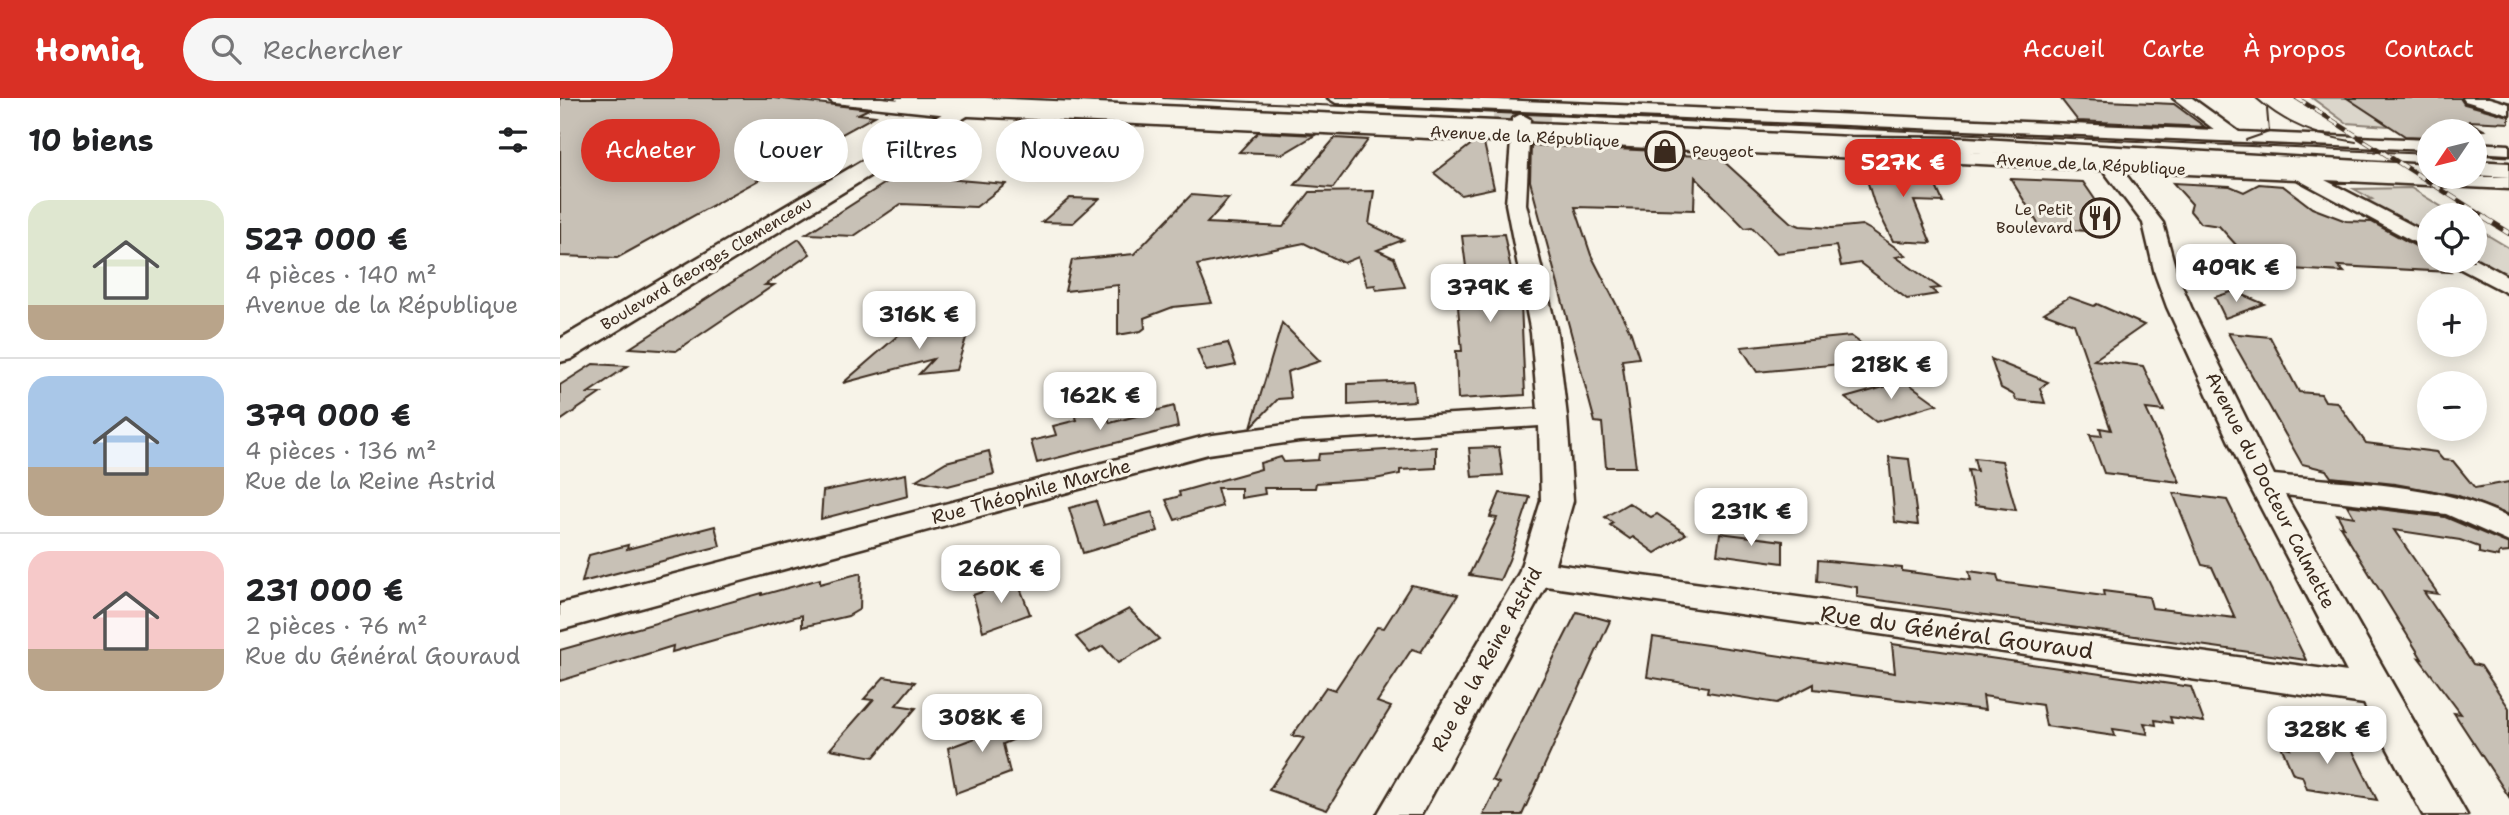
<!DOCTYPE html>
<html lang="fr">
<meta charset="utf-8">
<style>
body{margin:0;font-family:"Shantell Sans",sans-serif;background:#f6f6f6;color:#202124;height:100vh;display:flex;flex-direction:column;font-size:26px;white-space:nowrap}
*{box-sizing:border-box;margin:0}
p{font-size:23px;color:#757577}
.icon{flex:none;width:38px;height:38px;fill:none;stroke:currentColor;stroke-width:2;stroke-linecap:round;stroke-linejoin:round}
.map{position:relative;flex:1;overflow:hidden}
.sheet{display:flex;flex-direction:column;background:#fff;width:560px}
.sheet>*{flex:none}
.banner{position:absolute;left:21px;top:21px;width:665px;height:63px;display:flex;gap:14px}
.needle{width:46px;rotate:235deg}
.tools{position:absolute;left:1857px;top:21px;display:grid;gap:14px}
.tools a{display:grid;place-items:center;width:70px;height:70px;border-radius:50%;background:#fff;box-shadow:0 4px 18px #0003;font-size:35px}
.price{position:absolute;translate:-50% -60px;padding:0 16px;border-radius:14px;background:#fff;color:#222;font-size:23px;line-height:46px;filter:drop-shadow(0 2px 4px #0008)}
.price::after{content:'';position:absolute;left:50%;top:42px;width:21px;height:16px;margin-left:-10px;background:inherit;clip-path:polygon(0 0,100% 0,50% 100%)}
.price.active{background:#d93025;color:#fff}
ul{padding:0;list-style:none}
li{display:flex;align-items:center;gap:21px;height:175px;padding:0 28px}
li+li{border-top:2px solid #e0e0e0}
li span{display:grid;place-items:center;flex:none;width:196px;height:140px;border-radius:21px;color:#555}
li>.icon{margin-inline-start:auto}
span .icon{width:84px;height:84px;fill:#fffc;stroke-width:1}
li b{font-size:30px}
h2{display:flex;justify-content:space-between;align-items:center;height:84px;padding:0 28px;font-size:30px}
.tag{padding:0 24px;border-radius:32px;background:#fff;box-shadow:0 4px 18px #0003;font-size:24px;line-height:63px}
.tag.active{background:#d93025;color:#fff}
header{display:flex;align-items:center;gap:42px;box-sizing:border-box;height:98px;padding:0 35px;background:#d93025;color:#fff}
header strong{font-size:33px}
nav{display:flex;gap:38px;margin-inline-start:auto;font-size:24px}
.search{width:490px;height:63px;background:#f6f6f6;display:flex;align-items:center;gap:18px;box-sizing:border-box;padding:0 24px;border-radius:38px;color:#757577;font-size:26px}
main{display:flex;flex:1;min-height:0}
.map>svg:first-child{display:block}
.green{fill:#dbd6cb;stroke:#8b8074;stroke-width:2}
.building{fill:#c8c1b6;stroke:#3b2a1e;stroke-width:2}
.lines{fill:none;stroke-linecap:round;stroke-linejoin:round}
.major-tunnel{stroke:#d1cbc0;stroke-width:23;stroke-dasharray:23 11;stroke-linecap:butt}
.minor-casing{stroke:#3b2a1e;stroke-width:5}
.major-casing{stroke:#3b2a1e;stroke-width:5}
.minor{fill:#f7f3e8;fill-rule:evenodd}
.major{fill:#f7f3e8;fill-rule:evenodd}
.tram{stroke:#3b2a1e;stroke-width:2}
.rail-far1-casing{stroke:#3b2a1e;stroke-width:5}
.rail-casing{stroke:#3b2a1e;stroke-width:6}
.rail-far1{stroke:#f7f3e8;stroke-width:3.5;stroke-dasharray:10;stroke-linecap:butt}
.rail{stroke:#f7f3e8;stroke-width:4.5;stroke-dasharray:12;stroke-linecap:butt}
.labels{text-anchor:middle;stroke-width:6;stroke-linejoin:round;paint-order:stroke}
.far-street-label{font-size:16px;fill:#3b2a1e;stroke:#f7f3e8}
.far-poi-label{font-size:16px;fill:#3b2a1e;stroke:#f7f3e8;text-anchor:start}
.street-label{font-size:19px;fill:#3b2a1e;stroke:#f7f3e8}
.near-street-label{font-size:23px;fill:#3b2a1e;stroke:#f7f3e8}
</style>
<header>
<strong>Homiq</strong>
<div class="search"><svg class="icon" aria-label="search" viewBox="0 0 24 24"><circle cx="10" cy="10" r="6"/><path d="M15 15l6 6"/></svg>Rechercher</div>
<nav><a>Accueil</a><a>Carte</a><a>À propos</a><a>Contact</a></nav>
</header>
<main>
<section class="sheet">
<h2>10 biens<svg class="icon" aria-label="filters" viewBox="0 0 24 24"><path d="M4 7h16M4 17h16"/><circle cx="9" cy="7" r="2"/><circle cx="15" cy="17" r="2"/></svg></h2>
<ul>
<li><span style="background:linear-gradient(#dfe7d0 75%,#b9a48a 0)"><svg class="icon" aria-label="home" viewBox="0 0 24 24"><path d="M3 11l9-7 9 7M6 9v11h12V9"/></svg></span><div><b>527 000 €</b><p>4 pièces · 140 m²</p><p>Avenue de la République</p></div></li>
<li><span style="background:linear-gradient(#a9c7e8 65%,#b9a48a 0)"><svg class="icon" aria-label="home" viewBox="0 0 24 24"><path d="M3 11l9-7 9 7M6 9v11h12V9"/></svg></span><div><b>379 000 €</b><p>4 pièces · 136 m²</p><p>Rue de la Reine Astrid</p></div></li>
<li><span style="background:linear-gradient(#f6c9c9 70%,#b9a48a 0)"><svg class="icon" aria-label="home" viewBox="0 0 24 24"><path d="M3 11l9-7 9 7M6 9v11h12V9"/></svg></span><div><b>231 000 €</b><p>2 pièces · 76 m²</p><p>Rue du Général Gouraud</p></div></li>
</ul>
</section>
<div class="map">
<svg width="1949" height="717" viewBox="0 0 1949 717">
<rect width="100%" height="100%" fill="#f7f3e8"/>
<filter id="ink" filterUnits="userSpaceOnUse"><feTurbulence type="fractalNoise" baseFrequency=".0143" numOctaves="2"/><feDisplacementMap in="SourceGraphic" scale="14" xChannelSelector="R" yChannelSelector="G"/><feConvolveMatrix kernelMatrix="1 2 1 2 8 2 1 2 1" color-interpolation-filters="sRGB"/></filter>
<g filter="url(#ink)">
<g class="green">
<path d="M1752,0H1788L1829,28L1786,25Z"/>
<path d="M1851,90L1895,117H1869V138L1802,103L1812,101L1794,91Z"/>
<path d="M1914,129L1949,150V181L1915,162Z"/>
</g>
<g class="building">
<path d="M0,0H213L309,11L298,16L315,18L57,160L0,158Z"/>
<path d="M1787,0H1900L1904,6L1949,18V25L1908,23L1924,32L1869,33V39L1845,38Z"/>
<path d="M1501,1L1614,6L1645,29L1518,23Z"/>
<path d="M698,34L755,37L723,56L679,54Z"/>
<path d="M775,40L808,42L773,90L735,87Z"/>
<path d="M913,45H924L934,90L901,97L874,75Z"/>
<path d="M971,47L1119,54V57L1159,59L1230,124L1240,128L1272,130L1302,127L1311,132L1346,157L1336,159L1380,190L1371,191L1377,196L1347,201L1300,165L1281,168L1276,148L1217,155L1192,129L1185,130L1135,79L1134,112L1015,109L1031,157L1071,235L1079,260L1062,262L1076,369H1046L1042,325L1035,324L970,83Z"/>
<path d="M1340,65L1366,66L1383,104L1354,103L1371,145L1333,143L1314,105L1303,69L1316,73L1314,67L1343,73Z"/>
<path d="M338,77L446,86L416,109L341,106L294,138L246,136Z"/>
<path d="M1451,81L1523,84L1554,129L1545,128L1550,135L1480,129Z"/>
<path d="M1613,85L1670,88L1684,94L1699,86L1723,88L1752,110L1786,123L1812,124L1863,152L1869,156V163H1877L1890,174L1778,168L1784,174L1696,169L1659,128L1640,125L1630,113L1632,106Z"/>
<path d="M814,93L809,126L843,142L817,152L834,160L845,189L816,192L815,187L807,188L798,159L784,165L744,145L637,167L652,205L613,209L584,220L585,230L581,233L558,237V187L505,193L512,162L574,156L631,97L669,100L647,125L723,129L750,94Z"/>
<path d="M510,100L539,101L513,125L482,124Z"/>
<path d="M944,136L952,177H945L961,206L965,297L898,301L896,253H902L898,209L916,208L908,184L902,138Z"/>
<path d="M239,141L250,156L205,187H214L116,253L70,250Z"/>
<path d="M1674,193L1704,206L1665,220L1655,199Z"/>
<path d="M1509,199L1534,208L1537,206L1584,227L1534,262L1583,268L1604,313L1586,311L1620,384L1544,375L1530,337L1542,338L1540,330L1551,332L1514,226L1484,215Z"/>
<path d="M412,221L396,272L359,276L373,261L283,285L350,227L404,230Z"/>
<path d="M722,225L760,263L727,274L731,300L718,301L691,329Z"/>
<path d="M1668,235L1710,239L1739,294L1761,296L1765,303L1777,304L1806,345L1876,354L1883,362L1893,363L1915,390L1949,384V417L1896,397L1835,386L1771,379L1766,372L1742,366Z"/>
<path d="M1291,238L1323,262L1197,274L1181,249Z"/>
<path d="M668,245L676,267L646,273L637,251Z"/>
<path d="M1431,261L1488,284L1480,290L1485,305L1456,302L1454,297L1441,290Z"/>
<path d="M33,266L68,268L28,295H41L0,323V287Z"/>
<path d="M853,283L855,303L788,307V286Z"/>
<path d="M1345,283L1377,306L1316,324L1285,300Z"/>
<path d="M544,307L550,325L614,308L618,329L477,365L471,343L496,337L493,328L517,322L514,314Z"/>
<path d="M876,349V370L840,372V376L815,381L756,385L755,390H704L705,396L681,400V390H657L662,408L615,422L606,402L620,398L619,394L701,371L700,365L721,359L724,364L758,362L759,356Z"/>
<path d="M939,349L943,377L912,379L909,350Z"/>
<path d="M429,353L434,376L388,388L356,382L386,364Z"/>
<path d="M1329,359L1349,361L1358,427L1335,424Z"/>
<path d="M1414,360L1442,363L1456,412L1415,407L1408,372L1417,373Z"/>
<path d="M346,376L348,398L261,421L263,393Z"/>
<path d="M940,395L970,399L949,462L940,482L909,477L937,420L930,419Z"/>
<path d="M1613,395L1667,402L1746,562L1297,499V489L1257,483L1258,462L1342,470V473L1411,482L1409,473L1437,477L1439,484L1544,498L1543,493L1589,499L1592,510L1675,520L1652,469L1642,467Z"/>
<path d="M536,403L544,427L592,414L598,433L523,455L509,410Z"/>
<path d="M1069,405L1091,419L1097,416L1126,436L1095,455L1073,439L1070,441L1050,427L1053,425L1045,419Z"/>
<path d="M1787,407L1885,419L1949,446V454L1939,455L1938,459L1919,455V449L1900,442L1834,432L1878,496L1864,494L1913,566L1921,568L1949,610V699L1894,615L1901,616L1859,560L1862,561L1780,428L1784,429L1777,416L1794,419Z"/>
<path d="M155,428L160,448L22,484L29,457L68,447L67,451Z"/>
<path d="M1160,435L1223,443V465L1157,456Z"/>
<path d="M301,475L300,511L288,518L242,529V517L112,554L113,548L0,583V552L202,495V497L260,481V486Z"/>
<path d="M457,482L470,516L423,533L413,497Z"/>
<path d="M851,487L898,497L861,554L852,551L817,604L831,609L767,712L709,692L744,640L732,638L766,589L775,592L817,529L824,530Z"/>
<path d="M569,511L599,541L558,565L543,548L530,555L516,539Z"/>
<path d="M1017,514L1050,523L962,717H923L939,685L932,682Z"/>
<path d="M1093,539L1335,575L1332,546L1631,589L1644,624L1610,619L1612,625L1595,622L1596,627L1584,625L1588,636L1553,631L1555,638L1486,628L1482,607L1423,598L1425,612L1254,591V586L1217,605L1147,594L1148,589L1087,579Z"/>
<path d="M324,579L355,584L336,607L356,610L314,659L270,651L313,602L304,601Z"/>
<path d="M447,614L455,641L443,646L450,675L396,695L388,650L415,640L413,626Z"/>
<path d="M1734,635L1788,643L1817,702L1747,691L1742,678L1733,676L1721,648L1730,650L1724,636L1736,638Z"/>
</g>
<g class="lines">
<path class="major-tunnel" d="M933,21L993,24"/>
<g class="minor-casing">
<g id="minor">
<path d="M266,0H321L389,7L952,33V21L961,16L970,21L969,34L1869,75V79H1949V91L1765,82L1869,136V152L1737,81L1563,73L1603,125L1617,176L1631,209L1714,377C1787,385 1885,385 1949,420V444L1886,416L1725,397L1907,717H1863L1804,606L986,488L861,717H817L959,475L981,403L979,328L739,343L648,356L0,532V506L646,338L739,325L978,311L971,235L946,106L951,44L389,17L274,5ZM969,44L1543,72L1583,125L1595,176L1607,209L1688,385L1787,574L995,466L1013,403L1007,319L997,235L966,106Z"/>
<path d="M768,0H891L1655,32L1613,0H1632L1679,34L1869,42V52L776,5Z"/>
<path d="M1903,0H1929L1949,6V16L1905,3Z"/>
<path d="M1914,45L1949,47V57L1914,55Z"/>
<path d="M1914,160L1949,179V196L1895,168L1892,163H1914Z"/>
</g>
</g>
<g class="major-casing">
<g id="major">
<path d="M335,0H425L1291,39L1406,40L1869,67V79H1877L1869,81L1406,54L1291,53L417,12L11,261L0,264V241L392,10L345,6Z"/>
<path d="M1914,63L1949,65V79L1914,77Z"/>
</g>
</g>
<use href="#minor" class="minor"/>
<use href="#major" class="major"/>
<g class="tram">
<path d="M603,0L1869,56"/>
<path d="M1696,0C1726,27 1757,38 1796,44"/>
<path d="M1686,42L1709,34L1707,11"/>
<path d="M1914,55L1949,57"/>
</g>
<g class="rail-far1-casing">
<path id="rail-far1" d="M1737,0L1926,120"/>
</g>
<g class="rail-casing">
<path id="rail" d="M1923,119L1949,135"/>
</g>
<use href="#rail-far1" class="rail-far1"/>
<use href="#rail" class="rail"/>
</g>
</g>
<defs>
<g id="shop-ring" transform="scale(2.0125)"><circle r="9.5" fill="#f7f3e8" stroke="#3b2a1e" stroke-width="1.5"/><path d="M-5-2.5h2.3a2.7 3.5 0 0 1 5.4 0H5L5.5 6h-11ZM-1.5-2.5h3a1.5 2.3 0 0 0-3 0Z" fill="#3b2a1e"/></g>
<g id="restaurant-ring" transform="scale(2.0125)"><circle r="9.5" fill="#f7f3e8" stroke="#3b2a1e" stroke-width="1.5"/><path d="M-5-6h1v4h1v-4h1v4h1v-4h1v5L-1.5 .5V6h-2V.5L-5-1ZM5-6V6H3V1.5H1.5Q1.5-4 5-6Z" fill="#3b2a1e"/></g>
</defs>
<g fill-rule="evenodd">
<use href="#shop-ring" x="1105" y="53"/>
<use href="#restaurant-ring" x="1540" y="120"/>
</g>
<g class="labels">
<g class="far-street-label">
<text transform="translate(965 38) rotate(3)" y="6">Avenue de la République</text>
<text transform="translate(1531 66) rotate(3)" y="6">Avenue de la République</text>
<text transform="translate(146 165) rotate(-31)" y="6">Boulevard Georges Clemenceau</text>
</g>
<g class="far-poi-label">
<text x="1132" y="59">Peugeot</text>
<text x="1513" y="117" text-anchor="end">Le Petit<tspan x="1513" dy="18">Boulevard</tspan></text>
</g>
<g class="street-label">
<text transform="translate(1711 392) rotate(63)" y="7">Avenue du Docteur Calmette</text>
<text transform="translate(471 393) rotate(-15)" y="7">Rue Théophile Marche</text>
<text transform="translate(926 561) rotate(-61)" y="7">Rue de la Reine Astrid</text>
</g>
<g class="near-street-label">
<text transform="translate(1397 534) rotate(8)" y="8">Rue du Général Gouraud</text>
</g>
</g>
</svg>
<div class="tools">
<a><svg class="needle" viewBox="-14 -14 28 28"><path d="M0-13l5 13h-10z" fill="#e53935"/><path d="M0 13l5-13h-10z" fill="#757577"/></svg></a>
<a><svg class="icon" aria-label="locate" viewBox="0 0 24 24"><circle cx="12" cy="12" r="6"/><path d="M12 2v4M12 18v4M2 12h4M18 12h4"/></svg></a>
<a>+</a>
<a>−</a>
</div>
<b class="price active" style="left:1343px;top:101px">527K €</b>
<b class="price" style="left:1676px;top:206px">409K €</b>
<b class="price" style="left:930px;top:226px">379K €</b>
<b class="price" style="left:359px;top:253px">316K €</b>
<b class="price" style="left:1331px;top:303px">218K €</b>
<b class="price" style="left:540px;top:334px">162K €</b>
<b class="price" style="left:1191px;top:450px">231K €</b>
<b class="price" style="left:441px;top:507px">260K €</b>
<b class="price" style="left:422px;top:656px">308K €</b>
<b class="price" style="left:1767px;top:668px">328K €</b>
<div class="banner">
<a class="tag active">Acheter</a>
<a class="tag">Louer</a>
<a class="tag">Filtres</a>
<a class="tag">Nouveau</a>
</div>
</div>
</main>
